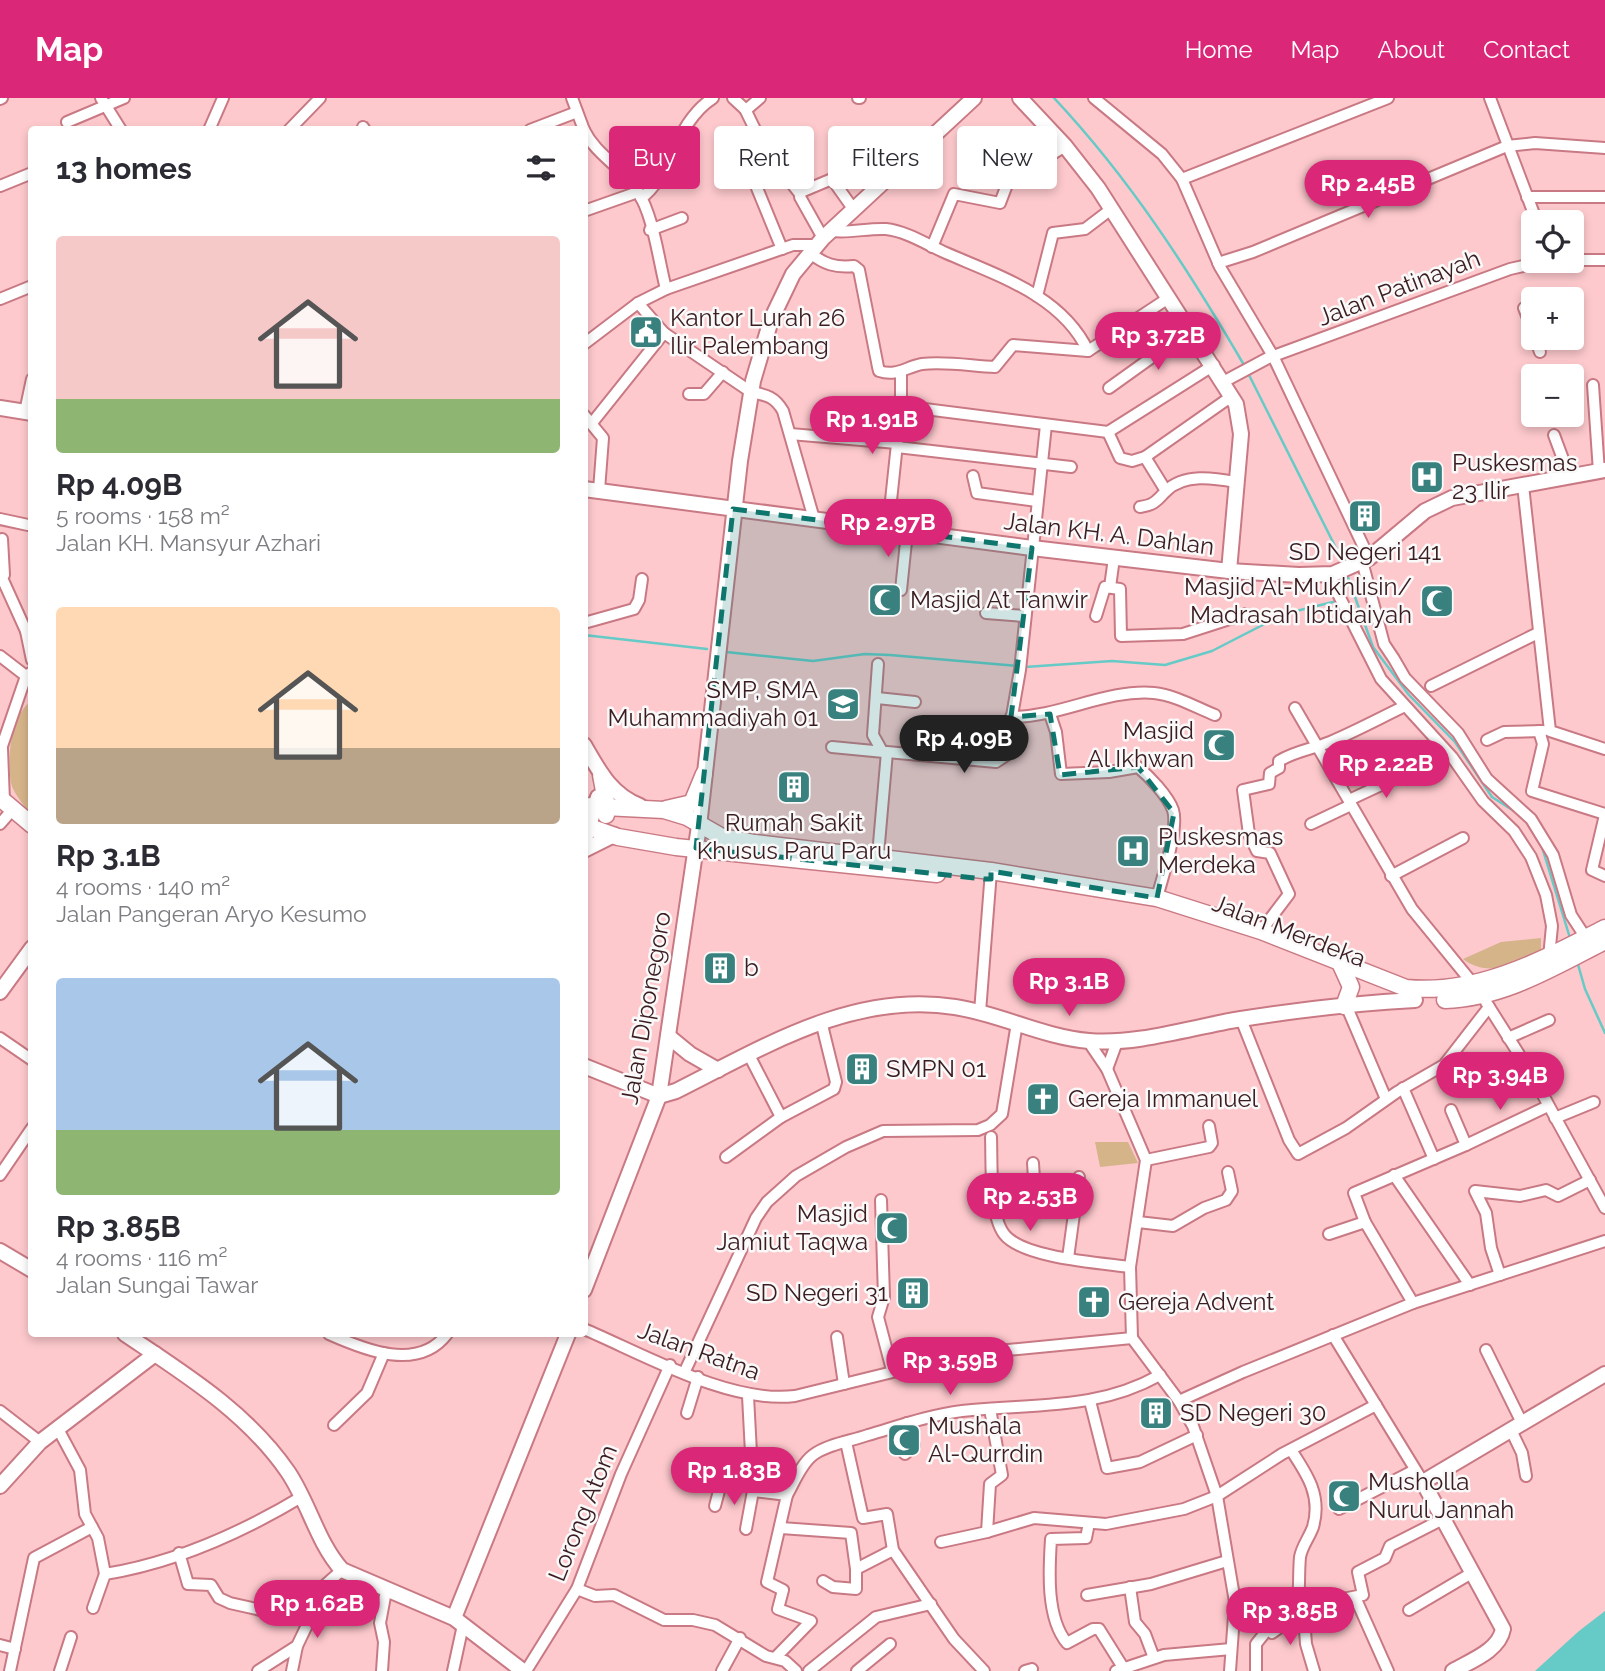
<!DOCTYPE html>
<meta charset="utf-8">
<style>
body{margin:0;font-family:Raleway,sans-serif;background:#f2f2f3;color:#2b2b33;height:100vh;display:flex;flex-direction:column;font-size:26px;white-space:nowrap}
*{box-sizing:border-box;margin:0}
p{font-size:23px;color:#7c7c81}
.icon{flex:none;width:38px;height:38px;fill:none;stroke:currentColor;stroke-width:2;stroke-linecap:round;stroke-linejoin:round}
.map{position:relative;flex:1;overflow:hidden}
.panel{position:absolute;left:28px;top:28px;width:560px;height:1211px;display:flex;flex-direction:column;background:#fff;border-radius:7px;box-shadow:0 4px 10px #0003}
.panel>*{flex:none}
.guide{position:absolute;left:609px;top:28px;width:665px;height:63px;display:flex;gap:14px}
.buttons{position:absolute;left:1521px;top:112px;display:grid;gap:14px}
.buttons a{display:grid;place-items:center;width:63px;height:63px;border-radius:7px;background:#fff;box-shadow:0 4px 10px #0003;font-size:35px}
.price{position:absolute;translate:-50% -60px;padding:0 16px;border-radius:24px;background:#db2777;color:#fff;font-size:23px;line-height:46px;filter:drop-shadow(0 2px 4px #0008)}
.price::after{content:'';position:absolute;left:50%;top:42px;width:21px;height:16px;margin-left:-10px;background:inherit;clip-path:polygon(0 0,100% 0,50% 100%)}
.price.active{background:#222;color:#fff}
ul{padding:0;list-style:none}
li{display:grid;align-content:center;gap:14px;height:371px;padding:0 28px}
li span{display:grid;place-items:center;height:217px;border-radius:7px;color:#555}
li>.icon{margin-inline-start:auto}
span .icon{width:126px;height:126px;fill:#fffc;stroke-width:1}
li b{font-size:30px}
h2{display:flex;justify-content:space-between;align-items:center;height:84px;padding:0 28px;font-size:30px}
.tag{padding:0 24px;border-radius:7px;background:#fff;box-shadow:0 4px 10px #0003;font-size:24px;line-height:63px}
.tag.active{background:#db2777;color:#fff}
header{display:flex;align-items:center;gap:42px;box-sizing:border-box;height:98px;padding:0 35px;background:#db2777;color:#fff}
header strong{font-size:33px}
nav{display:flex;gap:38px;margin-inline-start:auto;font-size:24px}
.map>svg:first-child{display:block}
.green{fill:#d6b48a}
.water{fill:#66cac7}
.lines{fill:none;stroke-linecap:round;stroke-linejoin:round}
.stream{stroke:#66cac7;stroke-width:2.5}
.street-casing{stroke:#c97983;stroke-width:14}
.secondary-casing{stroke:#c97983;stroke-width:18}
.primary-casing{stroke:#c97983;stroke-width:19}
.street{stroke:#fff;stroke-width:10}
.secondary{stroke:#fff;stroke-width:14}
.primary{stroke:#fff;stroke-width:16}
.marked{fill:#0f766e;fill-opacity:0.2;stroke:#0f766e;stroke-width:5;stroke-dasharray:14 9;stroke-linejoin:round}
.labels{text-anchor:middle;stroke-width:5;stroke-linejoin:round;paint-order:stroke}
.street-label{font-size:24px;fill:#3b1c20;stroke:#f9f9f9}
.poi-label{font-size:24px;fill:#3b1c20;stroke:#f9f9f9;text-anchor:start}
</style>
<header>
<strong>Map</strong>
<nav><a>Home</a><a>Map</a><a>About</a><a>Contact</a></nav>
</header>
<div class="map">
<svg width="1605" height="1573" viewBox="0 0 1605 1573">
<rect width="100%" height="100%" fill="#fdc9cd"/>
<g class="green">
<path d="M31,603V717C25,708 13,695 11,685C7,660 10,619 31,603Z"/>
<path d="M1541,840V853C1514,865 1490,881 1463,861L1501,844Z"/>
<path d="M1095,1044H1128L1138,1065L1100,1069Z"/>
</g>
<path class="water" d="M1605,1513V1573H1535L1579,1533Z"/>
<g class="lines">
<g class="stream">
<path d="M1054,0C1130,81 1188,171 1244,267"/>
<path d="M1247,273L1343,464"/>
<path d="M1346,474L1373,549L1409,597L1455,644L1492,699L1517,715"/>
<path d="M584,537L707,551"/>
<path d="M726,554L813,563L865,556L890,557L1019,568"/>
<path d="M1025,569L1112,563L1165,567L1212,553L1284,516L1337,503"/>
<path d="M1542,749L1570,840"/>
<path d="M1577,863L1585,891L1605,935"/>
</g>
<g class="street-casing">
<g id="street">
<path d="M101,0L121,32"/>
<path d="M572,0L584,32"/>
<path d="M733,0L746,12L760,0"/>
<path d="M858,0H860"/>
<path d="M1094,0L1162,56L1182,81"/>
<path d="M1490,0L1537,124"/>
<path d="M0,1L2,0"/>
<path d="M745,11L765,52L800,96"/>
<path d="M67,24L124,0"/>
<path d="M363,29L365,32"/>
<path d="M209,32L223,0"/>
<path d="M289,32L320,0"/>
<path d="M530,32L577,14"/>
<path d="M584,32C596,57 622,69 637,92C654,119 658,160 666,191"/>
<path d="M0,88L32,75"/>
<path d="M757,90L782,151"/>
<path d="M1527,99H1605"/>
<path d="M641,100C670,81 674,25 713,0"/>
<path d="M584,113L638,94"/>
<path d="M650,132L682,120"/>
<path d="M832,133C851,135 868,130 886,131C906,133 928,147 946,155C999,178 1062,198 1088,253"/>
<path d="M823,140L800,99L801,94L832,81L854,112"/>
<path d="M932,149L954,96L1000,105L1008,84L1065,48"/>
<path d="M810,155C824,166 835,170 854,168L859,172L878,269L879,273C896,279 906,269 922,266C945,263 972,268 995,269L1013,247L1088,253L1167,201"/>
<path d="M1572,162H1605"/>
<path d="M1218,165L1253,154L1507,48L1535,45L1605,50"/>
<path d="M1037,198L1053,135L1085,131L1110,112"/>
<path d="M0,201L32,188"/>
<path d="M638,205L664,235L751,294C767,297 775,299 783,313L814,421"/>
<path d="M1524,210L1533,233"/>
<path d="M1535,240L1540,254"/>
<path d="M584,246L638,205L666,191L793,147H817"/>
<path d="M1225,283L1268,260L1510,171L1546,163"/>
<path d="M1593,287L1599,374"/>
<path d="M1109,290L1190,232"/>
<path d="M689,296H704L723,274"/>
<path d="M901,308L1108,334L1214,267"/>
<path d="M25,314L32,281"/>
<path d="M584,317L603,340L599,392"/>
<path d="M592,325L664,235"/>
<path d="M1108,334L1120,360L1132,363L1145,359"/>
<path d="M790,336L897,345"/>
<path d="M1554,337L1570,380"/>
<path d="M897,349L1071,369"/>
<path d="M973,378L977,395L1037,403"/>
<path d="M1523,387L1550,633L1605,651"/>
<path d="M1166,393L1145,359L1232,298"/>
<path d="M1140,409C1155,407 1157,402 1166,393C1184,375 1214,380 1236,384"/>
<path d="M0,421L28,427"/>
<path d="M888,431L901,308V275"/>
<path d="M1369,460L1273,258L1220,169L1182,81L1388,0"/>
<path d="M1362,463L1384,546L1394,561L1405,580L1458,635L1487,681L1531,721L1553,757L1571,817L1586,840"/>
<path d="M1328,476L1381,581L1452,659L1483,703L1514,733L1531,759L1546,797L1552,828L1549,859"/>
<path d="M0,480L4,477L2,441"/>
<path d="M2,480L26,533"/>
<path d="M1110,489L1114,460"/>
<path d="M901,492L907,434"/>
<path d="M986,515L1024,518"/>
<path d="M1096,518L1105,489L1120,491L1121,538L1183,536L1245,516"/>
<path d="M584,525L634,511L639,502L642,481"/>
<path d="M32,531L26,533L32,562"/>
<path d="M0,558L26,578"/>
<path d="M878,566L873,637L882,653"/>
<path d="M1431,588L1538,535"/>
<path d="M877,600L915,604"/>
<path d="M1295,610L1412,811L1474,887"/>
<path d="M1050,616L1056,634L1061,676L1109,674L1138,669C1149,678 1168,698 1173,712C1179,731 1162,780 1157,800"/>
<path d="M1011,619C1061,619 1105,591 1154,595C1175,597 1197,610 1215,617"/>
<path d="M1539,633L1543,646L1532,693L1605,716"/>
<path d="M1487,642L1504,634L1543,633"/>
<path d="M832,649L884,654"/>
<path d="M2,651L4,703"/>
<path d="M0,654L26,578L32,574"/>
<path d="M1349,702L1409,674"/>
<path d="M1605,717L1592,772L1605,778"/>
<path d="M0,726L13,711"/>
<path d="M1311,726L1351,707"/>
<path d="M878,757L887,654L996,664L1005,658L1020,572L1046,327"/>
<path d="M1391,778L1463,740"/>
<path d="M1261,833L1289,796L1270,755L1257,753L1249,736L1243,692L1269,686L1270,675L1279,670V663C1295,653 1313,651 1330,644C1356,633 1380,620 1405,608"/>
<path d="M1486,904L1532,977L1605,1110"/>
<path d="M1346,907L1386,1001"/>
<path d="M980,914L991,773"/>
<path d="M1241,921L1289,1042L1298,1056L1346,1030L1397,994L1444,967L1489,909"/>
<path d="M0,940L32,962"/>
<path d="M1508,940L1549,922"/>
<path d="M1088,943L1107,971L1146,1062L1130,1169L1132,1240"/>
<path d="M749,957L781,1019"/>
<path d="M1107,971L1118,941"/>
<path d="M1403,990L1434,1061"/>
<path d="M1555,1020L1594,1004"/>
<path d="M991,1039C992,1064 989,1116 1004,1136C1022,1160 1101,1165 1130,1169"/>
<path d="M1466,1047L1548,1008"/>
<path d="M726,1059L781,1019L834,991L836,984L821,923"/>
<path d="M1146,1062L1209,1049L1212,1045L1209,1028"/>
<path d="M0,1077L32,1030"/>
<path d="M1394,1077L1470,1187"/>
<path d="M881,1102L884,1199L878,1219L892,1272"/>
<path d="M994,1102L1035,1097L1033,1065"/>
<path d="M1138,1124L1173,1128L1204,1110L1226,1102L1232,1093L1228,1074"/>
<path d="M1365,1124L1354,1095L1466,1047L1451,1012"/>
<path d="M1329,1136L1365,1124L1413,1205"/>
<path d="M1068,1160L1079,1079"/>
<path d="M1500,1177L1491,1150L1486,1115L1475,1093L1520,1098L1546,1092L1558,1098L1590,1082"/>
<path d="M584,1231C645,1257 730,1306 795,1298L966,1256L1132,1240"/>
<path d="M329,1236C365,1252 418,1274 447,1236"/>
<path d="M1333,1237L1423,1384"/>
<path d="M837,1239L844,1286"/>
<path d="M1132,1240L1179,1303L1193,1328L1217,1398L1235,1504L1230,1573"/>
<path d="M1486,1252L1522,1325"/>
<path d="M685,1273L756,1120L767,1104L796,1078L846,1049L883,1033L978,1032L990,1027L1002,1016L1017,925"/>
<path d="M748,1298L753,1393L787,1397L767,1484L783,1492L778,1511L811,1523L776,1559"/>
<path d="M1090,1303L1107,1370L1140,1364L1197,1337"/>
<path d="M1179,1303L1243,1274L1413,1205L1605,1143"/>
<path d="M0,1313L40,1344"/>
<path d="M687,1315L698,1279"/>
<path d="M334,1327L367,1295L384,1255"/>
<path d="M58,1331L80,1372L85,1416L98,1440L105,1476"/>
<path d="M1511,1332L1522,1355L1526,1378"/>
<path d="M846,1344L863,1420L887,1416L893,1452L954,1541L984,1573"/>
<path d="M1291,1352C1307,1376 1322,1398 1313,1429C1309,1440 1302,1448 1300,1459C1298,1480 1301,1500 1294,1519"/>
<path d="M905,1356L914,1347L907,1325"/>
<path d="M787,1397C794,1385 801,1366 813,1357C828,1346 851,1343 868,1337C899,1328 930,1317 962,1313C1033,1305 1096,1313 1160,1277"/>
<path d="M715,1408L720,1389L728,1381L752,1382"/>
<path d="M1339,1411L1415,1372"/>
<path d="M1089,1425L1086,1440L1051,1441C1049,1472 1046,1520 1067,1545L1093,1531H1099L1124,1571"/>
<path d="M781,1430L851,1435L856,1471"/>
<path d="M746,1431L753,1393"/>
<path d="M987,1434L1034,1420L1106,1426L1184,1411L1217,1398L1282,1356L1376,1307"/>
<path d="M941,1444L987,1434L990,1386L1002,1377L990,1311"/>
<path d="M179,1455L188,1486L211,1487L219,1500L230,1505L309,1523"/>
<path d="M823,1483L833,1489L856,1491V1471L893,1452"/>
<path d="M1130,1489L1135,1524L1145,1536L1154,1560"/>
<path d="M577,1491L595,1498L614,1497L664,1522H693L715,1527L766,1558L785,1563L796,1573"/>
<path d="M1087,1497L1151,1486L1227,1463"/>
<path d="M1355,1499L1388,1573"/>
<path d="M93,1510L105,1476C174,1465 243,1434 303,1398"/>
<path d="M1409,1512L1470,1476"/>
<path d="M1304,1519L1306,1546L1314,1573"/>
<path d="M1267,1530L1272,1535L1294,1519L1327,1516L1332,1503L1363,1497L1358,1474L1385,1460L1390,1448L1443,1421"/>
<path d="M0,1547L15,1551"/>
<path d="M10,1573L34,1460L92,1429"/>
<path d="M60,1573L71,1539"/>
<path d="M258,1573L297,1548L309,1523L315,1496L342,1472"/>
<path d="M292,1573L297,1548"/>
<path d="M382,1573L384,1544L380,1525L386,1493"/>
<path d="M453,1573L463,1527"/>
<path d="M526,1573L577,1491L621,1376L670,1267"/>
<path d="M722,1573L740,1540"/>
<path d="M809,1573L876,1519L931,1506"/>
<path d="M857,1573L890,1546"/>
<path d="M1025,1573L1032,1571"/>
<path d="M1116,1573L1164,1557L1231,1551"/>
<path d="M1256,1573V1546L1275,1522"/>
</g>
</g>
<g class="secondary-casing">
<g id="secondary">
<path d="M1020,0L1065,48L1098,90L1236,306L1241,336L1229,473"/>
<path d="M0,310L32,315"/>
<path d="M584,391L1032,450L1229,473L1299,477L1333,476L1369,460L1425,413L1452,400L1605,372"/>
<path d="M584,647C599,673 611,697 640,708"/>
<path d="M584,744L598,699"/>
<path d="M584,752L614,737"/>
<path d="M0,894L32,850"/>
<path d="M668,938L690,956L718,972"/>
<path d="M584,968L659,998L676,993C764,949 853,893 955,909C1000,916 1043,939 1089,943C1138,947 1192,929 1241,921C1298,912 1356,905 1415,902"/>
<path d="M0,1153L32,1172"/>
<path d="M584,1192L659,998L699,728L740,363L753,283L771,222L793,176L823,140L974,0"/>
<path d="M125,1236C183,1275 247,1314 288,1374C309,1405 317,1444 342,1472L454,1520L523,1573"/>
<path d="M0,1388L40,1344L155,1256"/>
<path d="M454,1520L568,1236"/>
<path d="M1453,1573C1470,1563 1499,1553 1503,1531L1423,1384L1605,1276"/>
</g>
</g>
<g class="primary-casing">
<g id="primary">
<path d="M601,677L607,709L606,717"/>
<path d="M0,700L32,727"/>
<path d="M584,708L664,712L687,719L722,739L755,745L991,773L1157,800L1261,833L1406,890C1478,897 1542,862 1605,830"/>
<path d="M666,711L692,705L704,676"/>
<path d="M584,727L618,739L676,749L937,776"/>
<path d="M1341,867L1351,889L1344,908"/>
<path d="M1445,902C1504,900 1554,869 1605,843"/>
</g>
</g>
<use href="#street" class="street"/>
<use href="#secondary" class="secondary"/>
<use href="#primary" class="primary"/>
</g>
<path class="marked" d="M733,411L1032,450L1011,619L1050,616L1060,677L1138,669L1174,715L1157,800L991,773V781H984L696,750Z"/>
<defs>
<g id="civic-square" transform="scale(1.75)"><rect x="-9" y="-9" width="18" height="18" rx="4" fill="#38817e" stroke="#f9f9f9"/><path d="M-.6-6.5H3V-4.5H.6V-3L4-1V1h2V6H-6V1h2V-1L-.6-3ZM-1.2 2.5V6h2.4V2.5Z" fill="#fff"/></g>
<g id="hospital-square" transform="scale(1.75)"><rect x="-9" y="-9" width="18" height="18" rx="4" fill="#38817e" stroke="#f9f9f9"/><path d="M-5-5h3v3.5h4V-5h3V5h-3V1.5h-4V5h-3Z" fill="#fff"/></g>
<g id="building-square" transform="scale(1.75)"><rect x="-9" y="-9" width="18" height="18" rx="4" fill="#38817e" stroke="#f9f9f9"/><path d="M-4-6H4V6H1V3H-1V6H-4ZM-2.5-4.3h1.7v1.8h-1.7ZM.8-4.3h1.7v1.8H.8ZM-2.5-1h1.7V.8h-1.7ZM.8-1h1.7V.8H.8Z" fill="#fff"/></g>
<g id="mosque-square" transform="scale(1.75)"><rect x="-9" y="-9" width="18" height="18" rx="4" fill="#38817e" stroke="#f9f9f9"/><path d="M3.5-4.9A6 6 0 1 0 3.5 4.9A5 5 0 1 1 3.5-4.9Z" fill="#fff"/></g>
<g id="school-square" transform="scale(1.75)"><rect x="-9" y="-9" width="18" height="18" rx="4" fill="#38817e" stroke="#f9f9f9"/><path d="M0-5L7-2L0 1L-7-2ZM-4 1L0 2.5L4 1V4Q0 6-4 4Z" fill="#fff"/></g>
<g id="church-square" transform="scale(1.75)"><rect x="-9" y="-9" width="18" height="18" rx="4" fill="#38817e" stroke="#f9f9f9"/><path d="M-1.2-6h2.4v3.5h3.3v2.4h-3.3V6h-2.4V-.1h-3.3v-2.4h3.3Z" fill="#fff"/></g>
</defs>
<g fill-rule="evenodd">
<use href="#civic-square" x="646" y="234"/>
<use href="#hospital-square" x="1427" y="379"/>
<use href="#building-square" x="1365" y="418"/>
<use href="#mosque-square" x="885" y="502"/>
<use href="#mosque-square" x="1437" y="503"/>
<use href="#school-square" x="843" y="606"/>
<use href="#mosque-square" x="1219" y="647"/>
<use href="#building-square" x="794" y="689"/>
<use href="#hospital-square" x="1133" y="753"/>
<use href="#building-square" x="720" y="870"/>
<use href="#building-square" x="862" y="971"/>
<use href="#church-square" x="1043" y="1001"/>
<use href="#mosque-square" x="892" y="1130"/>
<use href="#building-square" x="913" y="1195"/>
<use href="#church-square" x="1094" y="1204"/>
<use href="#building-square" x="1156" y="1315"/>
<use href="#mosque-square" x="904" y="1342"/>
<use href="#mosque-square" x="1344" y="1398"/>
</g>
<g class="labels">
<g class="street-label">
<text transform="translate(1399 190) rotate(-21)" y="8">Jalan Patinayah</text>
<text transform="translate(1109 436) rotate(7)" y="8">Jalan KH. A. Dahlan</text>
<text transform="translate(1289 833) rotate(21)" y="8">Jalan Merdeka</text>
<text transform="translate(646 910) rotate(-80)" y="8">Jalan Diponegoro</text>
<text transform="translate(699 1253) rotate(20)" y="8">Jalan Ratna</text>
<text transform="translate(583 1415) rotate(-68)" y="8">Lorong Atom</text>
</g>
<g class="poi-label">
<text x="670" y="228">Kantor Lurah 26<tspan x="670" dy="28">Ilir Palembang</tspan></text>
<text x="1452" y="373">Puskesmas<tspan x="1452" dy="28">23 Ilir</tspan></text>
<text x="1365" y="462" text-anchor="middle">SD Negeri 141</text>
<text x="1412" y="497" text-anchor="end">Masjid Al-Mukhlisin/<tspan x="1412" dy="28">Madrasah Ibtidaiyah</tspan></text>
<text x="910" y="510">Masjid At Tanwir</text>
<text x="818" y="600" text-anchor="end">SMP, SMA<tspan x="818" dy="28">Muhammadiyah 01</tspan></text>
<text x="1194" y="641" text-anchor="end">Masjid<tspan x="1194" dy="28">Al Ikhwan</tspan></text>
<text x="794" y="733" text-anchor="middle">Rumah Sakit<tspan x="794" dy="28">Khusus Paru Paru</tspan></text>
<text x="1158" y="747">Puskesmas<tspan x="1158" dy="28">Merdeka</tspan></text>
<text x="744" y="878">b</text>
<text x="886" y="979">SMPN 01</text>
<text x="1068" y="1009">Gereja Immanuel</text>
<text x="868" y="1124" text-anchor="end">Masjid<tspan x="868" dy="28">Jamiut Taqwa</tspan></text>
<text x="888" y="1203" text-anchor="end">SD Negeri 31</text>
<text x="1118" y="1212">Gereja Advent</text>
<text x="1180" y="1323">SD Negeri 30</text>
<text x="928" y="1336">Mushala<tspan x="928" dy="28">Al-Qurrdin</tspan></text>
<text x="1368" y="1392">Musholla<tspan x="1368" dy="28">Nurul Jannah</tspan></text>
</g>
</g>
</svg>
<div class="buttons">
<a><svg class="icon" aria-label="locate" viewBox="0 0 24 24"><circle cx="12" cy="12" r="6"/><path d="M12 2v4M12 18v4M2 12h4M18 12h4"/></svg></a>
<a>+</a>
<a>−</a>
</div>
<b class="price" style="left:1368px;top:122px">Rp 2.45B</b>
<b class="price" style="left:1158px;top:274px">Rp 3.72B</b>
<b class="price" style="left:872px;top:358px">Rp 1.91B</b>
<b class="price" style="left:888px;top:461px">Rp 2.97B</b>
<b class="price active" style="left:964px;top:677px">Rp 4.09B</b>
<b class="price" style="left:1386px;top:702px">Rp 2.22B</b>
<b class="price" style="left:1069px;top:920px">Rp 3.1B</b>
<b class="price" style="left:1500px;top:1014px">Rp 3.94B</b>
<b class="price" style="left:1030px;top:1135px">Rp 2.53B</b>
<b class="price" style="left:950px;top:1299px">Rp 3.59B</b>
<b class="price" style="left:734px;top:1409px">Rp 1.83B</b>
<b class="price" style="left:317px;top:1542px">Rp 1.62B</b>
<b class="price" style="left:1290px;top:1549px">Rp 3.85B</b>
<div class="guide">
<a class="tag active">Buy</a>
<a class="tag">Rent</a>
<a class="tag">Filters</a>
<a class="tag">New</a>
</div>
<section class="panel">
<h2>13 homes<svg class="icon" aria-label="filters" viewBox="0 0 24 24"><path d="M4 7h16M4 17h16"/><circle cx="9" cy="7" r="2"/><circle cx="15" cy="17" r="2"/></svg></h2>
<ul>
<li><span style="background:linear-gradient(#f6c9c9 75%,#8fb573 0)"><svg class="icon" aria-label="home" viewBox="0 0 24 24"><path d="M3 11l9-7 9 7M6 9v11h12V9"/></svg></span><div><b>Rp 4.09B</b><p>5 rooms · 158 m²</p><p>Jalan KH. Mansyur Azhari</p></div></li>
<li><span style="background:linear-gradient(#ffd9b3 65%,#b9a48a 0)"><svg class="icon" aria-label="home" viewBox="0 0 24 24"><path d="M3 11l9-7 9 7M6 9v11h12V9"/></svg></span><div><b>Rp 3.1B</b><p>4 rooms · 140 m²</p><p>Jalan Pangeran Aryo Kesumo</p></div></li>
<li><span style="background:linear-gradient(#a9c7e8 70%,#8fb573 0)"><svg class="icon" aria-label="home" viewBox="0 0 24 24"><path d="M3 11l9-7 9 7M6 9v11h12V9"/></svg></span><div><b>Rp 3.85B</b><p>4 rooms · 116 m²</p><p>Jalan Sungai Tawar</p></div></li>
</ul>
</section>
</div>
